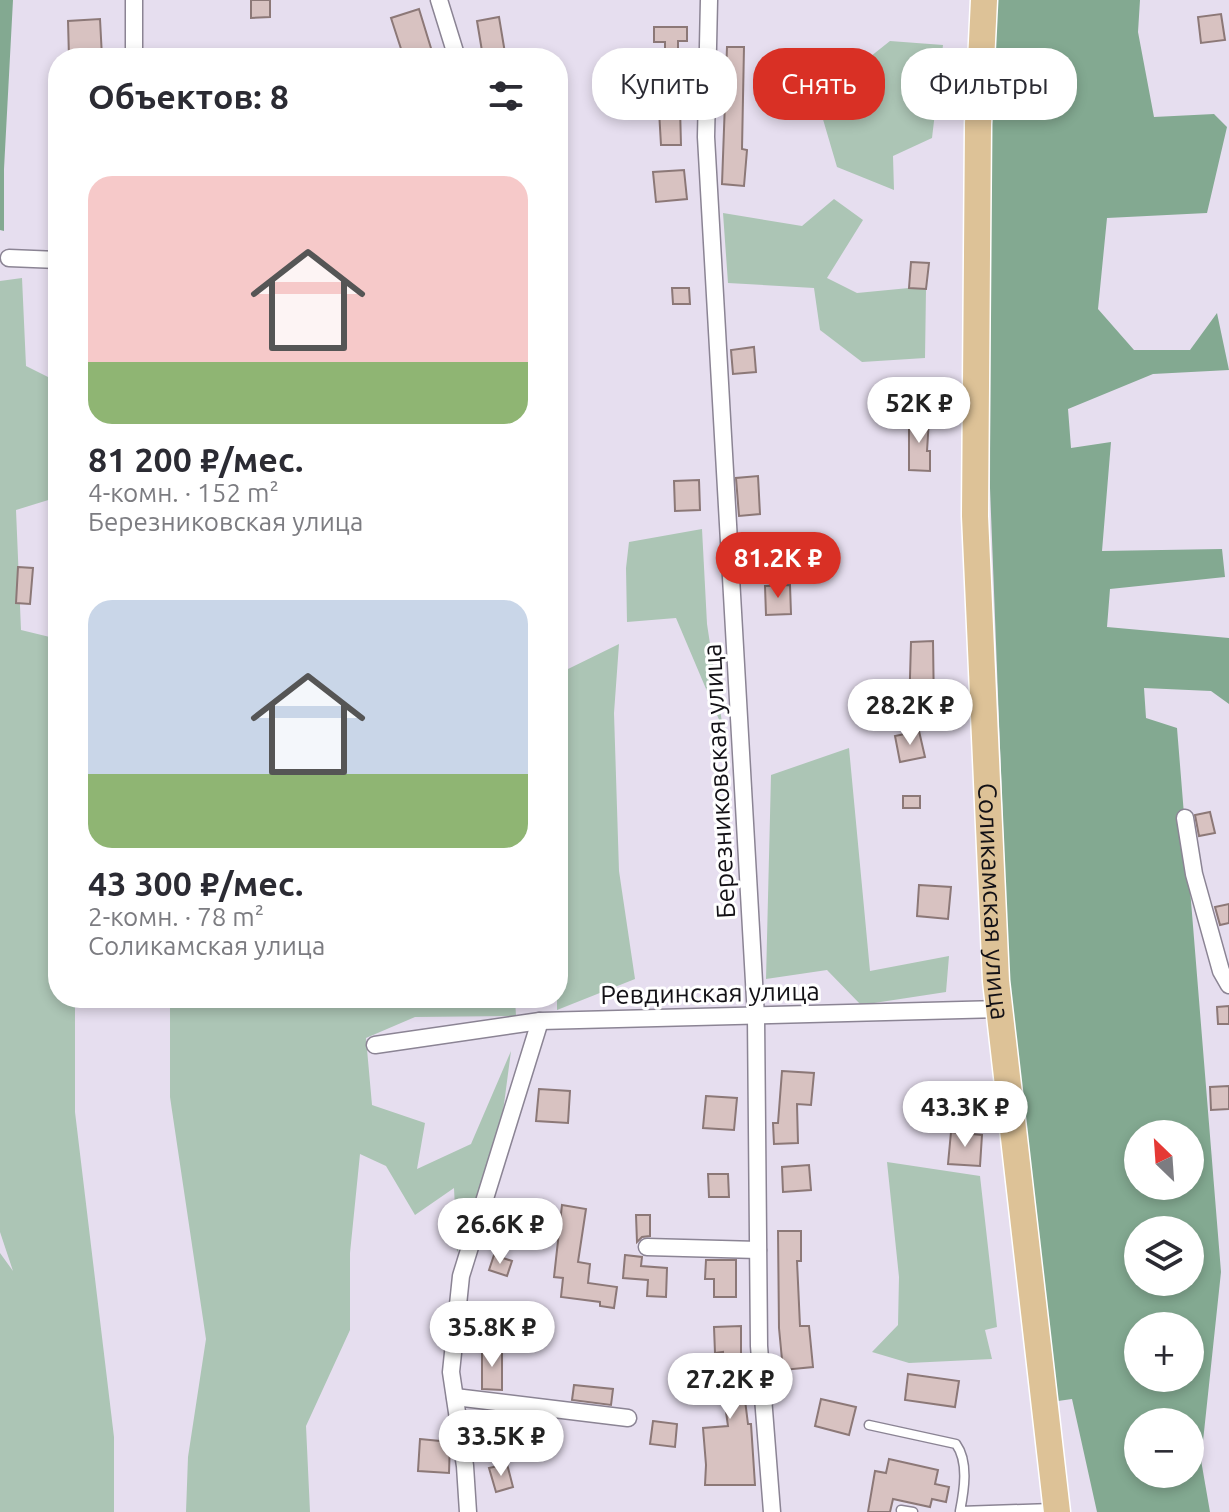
<!DOCTYPE html>
<html lang="ru">
<meta charset="utf-8">
<style>
body{margin:0;font-family:Ubuntu,sans-serif;background:#f2f2f3;color:#2b2b33;height:100vh;display:flex;flex-direction:column;font-size:30px;white-space:nowrap}
*{box-sizing:border-box;margin:0}
p{font-size:26px;color:#7c7c81}
.icon{flex:none;width:44px;height:44px;fill:none;stroke:currentColor;stroke-width:2;stroke-linecap:round;stroke-linejoin:round}
.map{position:relative;flex:1;overflow:hidden}
.sheet{position:absolute;left:48px;top:48px;width:520px;height:960px;display:flex;flex-direction:column;background:#fff;border-radius:32px;box-shadow:0 4px 12px #0003}
.sheet>*{flex:none}
.top-card{position:absolute;left:592px;top:48px;width:516px;height:72px;display:flex;gap:16px}
.needle{width:52px;rotate:335deg}
.buttons{position:absolute;left:1124px;top:1120px;display:grid;gap:16px}
.buttons a{display:grid;place-items:center;width:80px;height:80px;border-radius:50%;background:#fff;box-shadow:0 4px 12px #0003;font-size:40px}
.price{position:absolute;translate:-50% -68px;padding:0 18px;border-radius:28px;background:#fff;color:#222;font-size:26px;line-height:52px;filter:drop-shadow(0 2px 4px #0008)}
.price::after{content:'';position:absolute;left:50%;top:48px;width:24px;height:18px;margin-left:-12px;background:inherit;clip-path:polygon(0 0,100% 0,50% 100%)}
.price.on{background:#d93025;color:#fff}
ul{padding:0;list-style:none}
li{display:grid;align-content:center;gap:16px;height:424px;padding:0 40px}
li span{display:grid;place-items:center;height:248px;border-radius:24px;color:#555}
li>.icon{margin-inline-start:auto}
span .icon{width:144px;height:144px;fill:#fffc;stroke-width:1}
li b{font-size:34px}
h2{display:flex;justify-content:space-between;align-items:center;height:96px;padding:0 40px;font-size:34px}
.pill{padding:0 28px;border-radius:32px;background:#fff;box-shadow:0 4px 12px #0003;font-size:28px;line-height:72px}
.pill.on{background:#d93025;color:#fff}
.map>svg:first-child{display:block}
.green{fill:#acc5b5}
.forest{fill:#83a991;fill-rule:evenodd}
.building{fill:#d8c2c1;stroke:#8c7877;stroke-width:2}
.lines{fill:none;stroke-linecap:round;stroke-linejoin:round}
.lane-casing{stroke:#8b8494;stroke-width:11}
.street-casing{stroke:#8b8494;stroke-width:19}
.primary-casing{stroke:#fff;stroke-width:29}
.lane{stroke:#fff;stroke-width:8}
.street{stroke:#fff;stroke-width:16}
.primary{stroke:#ddc297;stroke-width:26}
.labels{text-anchor:middle;stroke-width:6;stroke-linejoin:round;paint-order:stroke}
.street-label{font-size:26px;fill:#131116;stroke:#fff}
</style>
<div class="map">
<svg width="1229" height="1512" viewBox="0 0 1229 1512">
<rect width="100%" height="100%" fill="#e6deef"/>
<g class="green">
<path d="M890,41L943,45L932,138L893,156L894,190L837,167L817,99Z"/>
<path d="M834,199L863,220L827,278L857,293L909,288L926,289L925,358L862,362L820,330L814,288L728,283L723,213L802,226Z"/>
<path d="M22,278L26,366L58,382V497L16,510L21,630L58,639V998H75V1112L114,1437V1512H0V1253L13,1271L0,1232V281Z"/>
<path d="M702,529L707,624L723,729L676,618L627,622L626,568L629,542Z"/>
<path d="M558,631L567,633L568,669L619,644L614,713L619,871L635,979L557,1010Z"/>
<path d="M849,748L870,971L949,956L946,992L861,1005L827,970L766,979L771,775Z"/>
<path d="M170,998H515L516,1016L415,1017L366,1038L372,1105L425,1123L417,1169L471,1144L511,1051L498,1150L477,1222L457,1252L454,1188L415,1215L386,1166L360,1154L350,1253V1330L306,1426L310,1512H186L188,1457L206,1339L170,1097Z"/>
<path d="M887,1162L980,1176L997,1327L985,1330L992,1359L909,1363L872,1352L898,1325L899,1277Z"/>
</g>
<g class="forest">
<path d="M0,0H13L4,169V231L0,230Z"/>
<path d="M997,0H1140L1138,32L1154,117L1214,114L1227,127L1207,213L1107,218L1098,309L1134,350H1190L1217,313L1229,370L1153,374L1068,409L1071,448L1111,442L1102,551L1222,549L1225,577L1110,589L1107,627L1229,638V704L1211,691L1144,688L1146,718L1177,728L1221,1272L1201,1460L1210,1512H1097L1072,1399L1051,1402L1010,1006L990,488L991,125ZM1138,1134H1190V1186H1138ZM1138,1230H1190V1282H1138ZM1138,1326H1190V1378H1138ZM1138,1422H1190V1474H1138Z"/>
</g>
<g class="building">
<path d="M251,0H270V17L251,18Z"/>
<path d="M419,9L434,58H404L391,18Z"/>
<path d="M1221,14L1225,40L1201,43L1198,17Z"/>
<path d="M499,17L505,53L483,57L477,21Z"/>
<path d="M100,19L102,57L69,58L68,21Z"/>
<path d="M654,27H687V41H678V76H683V107H680L681,145H661L657,76H665V42H654Z"/>
<path d="M727,47H744L742,149L747,150L744,186L722,184Z"/>
<path d="M684,170L687,199L656,202L653,172Z"/>
<path d="M911,262L929,263L926,289L909,288Z"/>
<path d="M672,288H689L690,304H673Z"/>
<path d="M754,347L756,372L733,374L731,350Z"/>
<path d="M909,418L929,419L927,451H930V471L909,470Z"/>
<path d="M758,476L760,514L739,516L736,478Z"/>
<path d="M699,480L700,510L675,511L674,481Z"/>
<path d="M18,567L33,568L30,604L16,603Z"/>
<path d="M790,585L791,614L766,615L765,586Z"/>
<path d="M933,641L934,711L909,712L911,642Z"/>
<path d="M919,731L925,757L900,762L895,736Z"/>
<rect x="903" y="796" width="17" height="12"/>
<path d="M1210,812L1215,833L1199,836L1195,815Z"/>
<path d="M919,885L951,887L948,919L917,916Z"/>
<path d="M1229,904V923L1220,925L1215,907Z"/>
<path d="M1229,1006V1024H1218L1217,1007Z"/>
<path d="M782,1071L814,1073L811,1105L797,1104L798,1143L774,1144L773,1123H778Z"/>
<path d="M1229,1086V1109L1211,1110L1210,1087Z"/>
<path d="M539,1089L570,1091L568,1123L536,1121Z"/>
<path d="M706,1096L737,1098L734,1130L703,1128Z"/>
<path d="M951,1132L982,1135L980,1166L948,1164Z"/>
<path d="M809,1165L811,1190L783,1192L782,1167Z"/>
<path d="M708,1174H728L729,1197H709Z"/>
<path d="M562,1205L586,1209L578,1262L590,1264L588,1283L617,1287L614,1308L600,1306V1302L561,1297L563,1278L554,1277Z"/>
<path d="M636,1215H650V1236L642,1237L637,1242Z"/>
<path d="M778,1231H801V1261H797L800,1326H809L813,1367L783,1370L779,1328Z"/>
<path d="M494,1255L512,1261L507,1276L489,1270Z"/>
<path d="M625,1255L642,1257L641,1266L667,1268L666,1297L647,1296L648,1280L623,1278Z"/>
<path d="M706,1260H736V1297H714V1279H705Z"/>
<path d="M741,1326V1368L748,1424H751L755,1485H705L706,1465L703,1428L728,1426L721,1376H724L723,1352L715,1353L714,1327Z"/>
<path d="M482,1349H502V1390L482,1389Z"/>
<path d="M908,1374L959,1381L955,1407L905,1400Z"/>
<path d="M574,1385L613,1389L611,1405L572,1400Z"/>
<path d="M821,1399L856,1407L849,1435L815,1426Z"/>
<path d="M653,1421L677,1424L675,1447L650,1444Z"/>
<path d="M420,1439L450,1442L449,1473L418,1471Z"/>
<path d="M889,1459L938,1470L935,1484L949,1487L946,1502L932,1499L930,1507L893,1499L890,1512H868L875,1471L886,1473Z"/>
<path d="M507,1464L513,1487L496,1492L489,1468Z"/>
</g>
<g class="lines">
<g class="lane-casing">
<g id="lane">
<path d="M869,1425L956,1444C969,1462 964,1491 960,1511L1052,1508"/>
<path d="M901,1510L913,1512"/>
</g>
</g>
<g class="street-casing">
<g id="street">
<path d="M134,0V58"/>
<path d="M439,0L457,58"/>
<path d="M709,0L706,137L756,1017L759,1346L772,1512"/>
<path d="M9,258L58,260"/>
<path d="M1185,818L1194,874L1221,971L1229,985"/>
<path d="M375,1045L540,1021L1000,1009"/>
<path d="M647,1247L758,1250"/>
<path d="M455,1397L628,1418"/>
<path d="M468,1512L465,1466L451,1372L461,1276L540,1021"/>
</g>
</g>
<g class="primary-casing">
<g id="primary">
<path id="s1" d="M984,0L978,124L975,516L996,981L1057,1512"/>
</g>
</g>
<use href="#lane" class="lane"/>
<use href="#street" class="street"/>
<use href="#primary" class="primary"/>
</g>
<g class="labels">
<g class="street-label">
<text transform="translate(719 781) rotate(-93)" y="9">Березниковская улица</text>
<text dy="9" stroke="none"><textPath href="#s1" startOffset="902">Соликамская улица</textPath></text>
<text transform="translate(710 993) rotate(-1)" y="9">Ревдинская улица</text>
</g>
</g>
</svg>
<div class="buttons">
<a><svg class="needle" viewBox="-14 -14 28 28"><path d="M0-13l5 13h-10z" fill="#e53935"/><path d="M0 13l5-13h-10z" fill="#7c7c81"/></svg></a>
<a><svg class="icon" aria-label="layers" viewBox="0 0 24 24"><path d="M12 4l9 5-9 5-9-5zM3 14l9 5 9-5"/></svg></a>
<a>+</a>
<a>−</a>
</div>
<b class="price" style="left:919px;top:445px">52K ₽</b>
<b class="price on" style="left:778px;top:600px">81.2K ₽</b>
<b class="price" style="left:910px;top:747px">28.2K ₽</b>
<b class="price" style="left:965px;top:1149px">43.3K ₽</b>
<b class="price" style="left:500px;top:1266px">26.6K ₽</b>
<b class="price" style="left:492px;top:1369px">35.8K ₽</b>
<b class="price" style="left:730px;top:1421px">27.2K ₽</b>
<b class="price" style="left:501px;top:1478px">33.5K ₽</b>
<div class="top-card">
<a class="pill">Купить</a>
<a class="pill on">Снять</a>
<a class="pill">Фильтры</a>
</div>
<section class="sheet">
<h2>Объектов: 8<svg class="icon" aria-label="filters" viewBox="0 0 24 24"><path d="M4 7h16M4 17h16"/><circle cx="9" cy="7" r="2"/><circle cx="15" cy="17" r="2"/></svg></h2>
<ul>
<li><span style="background:linear-gradient(#f6c9c9 75%,#8fb573 0)"><svg class="icon" aria-label="home" viewBox="0 0 24 24"><path d="M3 11l9-7 9 7M6 9v11h12V9"/></svg></span><div><b>81 200 ₽/мес.</b><p>4-комн. · 152 m²</p><p>Березниковская улица</p></div></li>
<li><span style="background:linear-gradient(#c9d6e8 70%,#8fb573 0)"><svg class="icon" aria-label="home" viewBox="0 0 24 24"><path d="M3 11l9-7 9 7M6 9v11h12V9"/></svg></span><div><b>43 300 ₽/мес.</b><p>2-комн. · 78 m²</p><p>Соликамская улица</p></div></li>
</ul>
</section>
</div>
